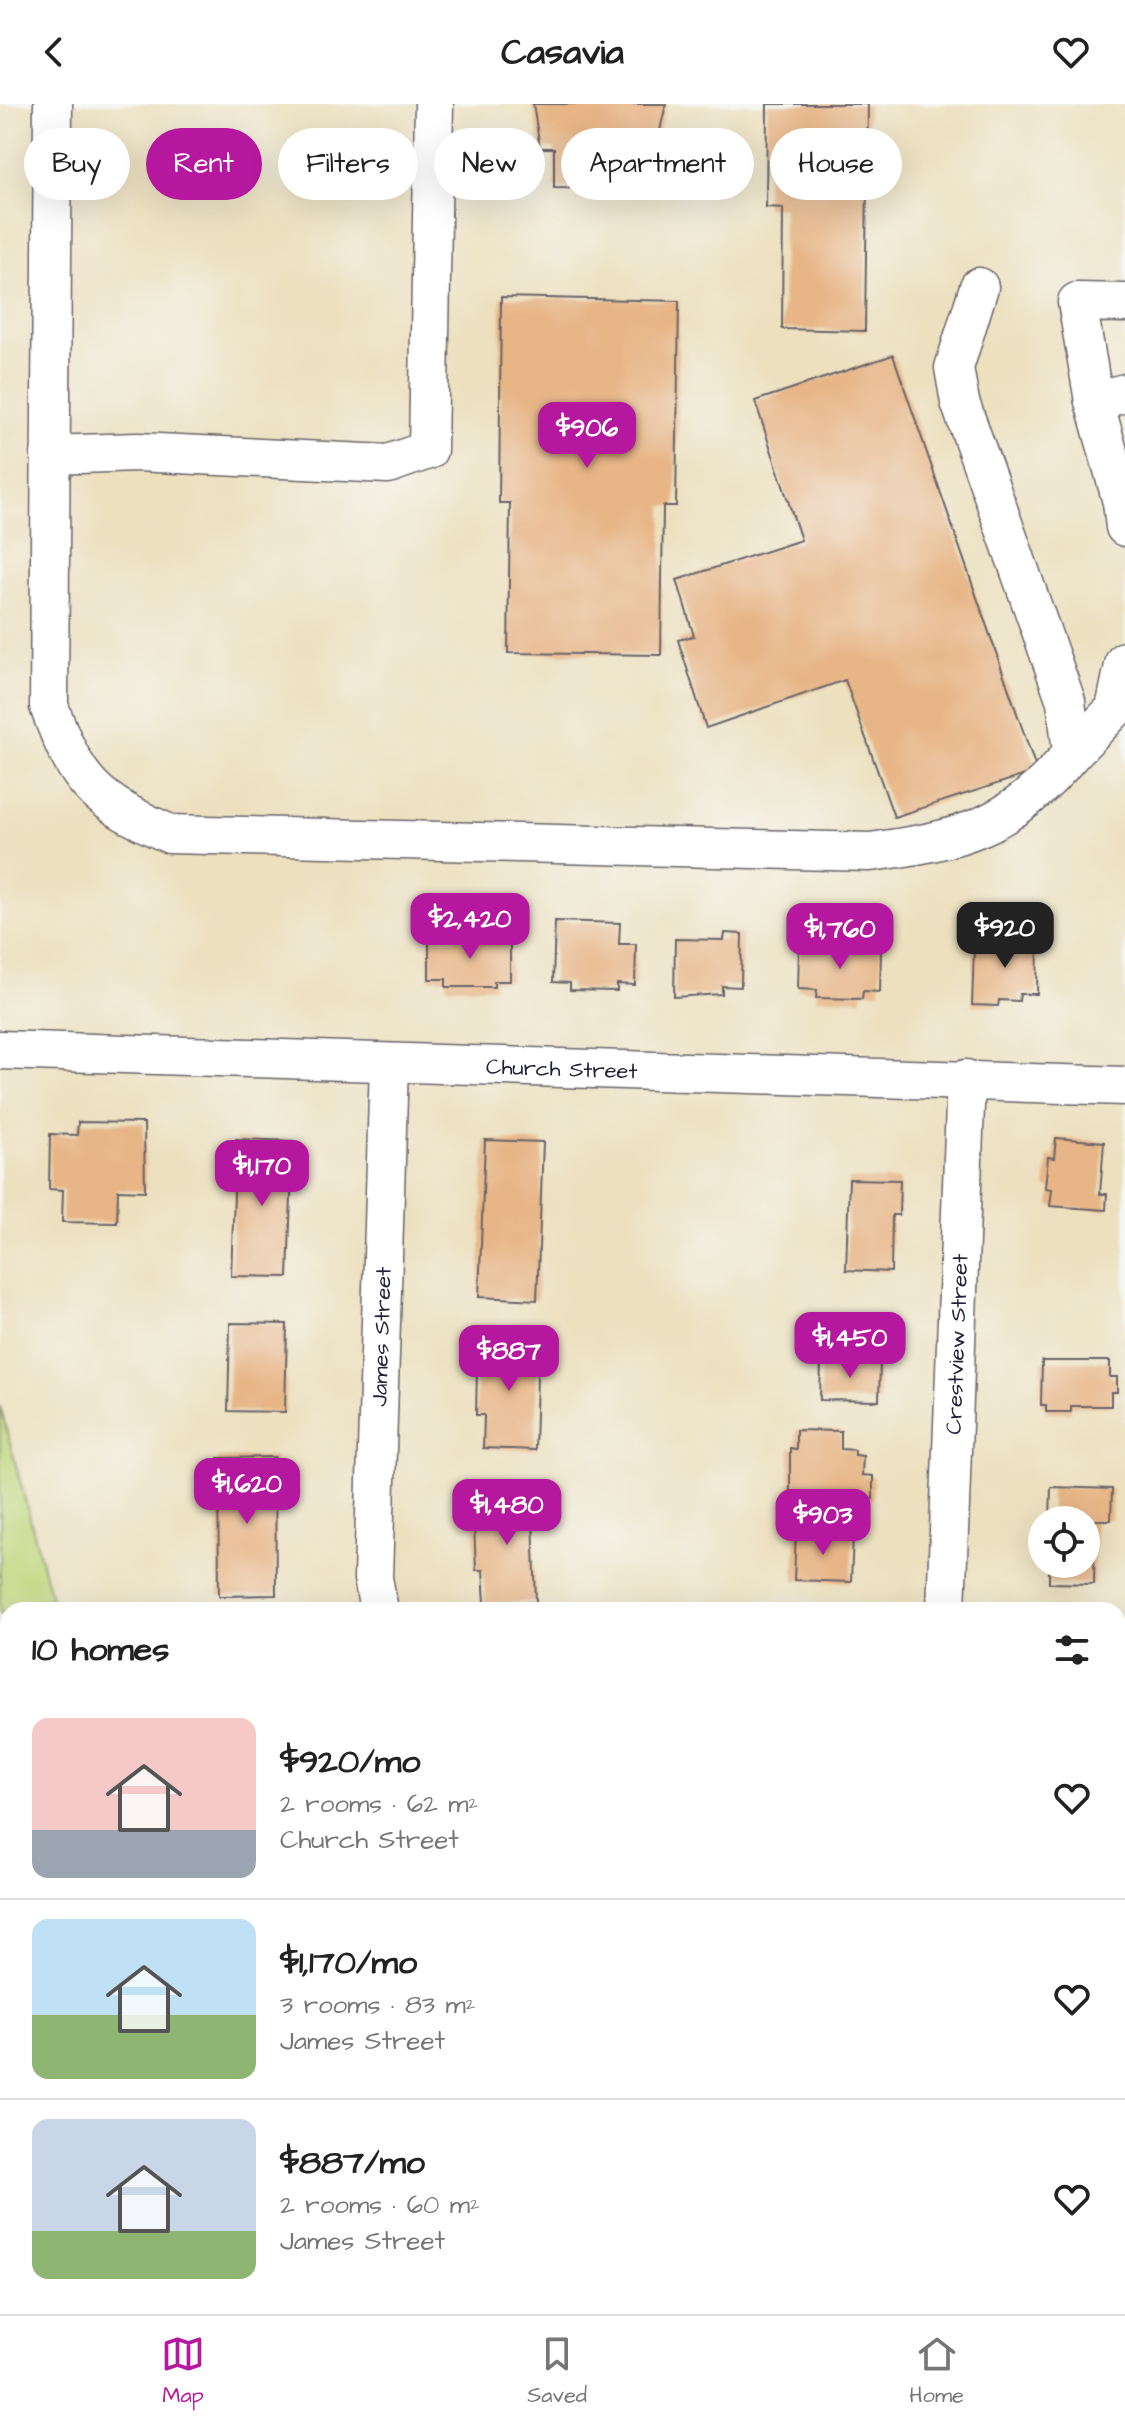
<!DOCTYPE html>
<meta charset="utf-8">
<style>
body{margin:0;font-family:"Architects Daughter",sans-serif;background:#f6f6f6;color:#222;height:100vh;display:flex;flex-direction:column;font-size:30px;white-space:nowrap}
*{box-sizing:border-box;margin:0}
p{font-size:26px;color:#767676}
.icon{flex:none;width:44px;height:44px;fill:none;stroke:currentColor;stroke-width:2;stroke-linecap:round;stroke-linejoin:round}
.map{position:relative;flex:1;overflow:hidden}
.side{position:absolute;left:0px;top:1498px;width:1126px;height:712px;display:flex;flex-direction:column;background:#fff;border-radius:24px 24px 0 0;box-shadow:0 8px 32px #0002}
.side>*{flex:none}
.guide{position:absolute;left:24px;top:24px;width:1078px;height:72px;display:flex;gap:16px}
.controls{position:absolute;left:1028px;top:1402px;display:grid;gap:16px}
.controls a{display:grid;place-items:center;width:72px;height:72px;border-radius:50%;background:#fff;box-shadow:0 8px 32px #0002;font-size:40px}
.price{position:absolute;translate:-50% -68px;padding:0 18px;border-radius:16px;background:#b5179e;color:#fff;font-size:26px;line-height:52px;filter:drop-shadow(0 2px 4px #0008)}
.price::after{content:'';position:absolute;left:50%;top:48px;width:24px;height:18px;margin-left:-12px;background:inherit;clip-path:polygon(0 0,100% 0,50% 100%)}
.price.active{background:#222;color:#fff}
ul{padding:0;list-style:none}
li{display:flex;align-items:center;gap:24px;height:200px;padding:0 32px}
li+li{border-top:2px solid #e0e0e0}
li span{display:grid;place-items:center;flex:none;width:224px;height:160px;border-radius:16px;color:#555}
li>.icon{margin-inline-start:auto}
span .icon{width:96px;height:96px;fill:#fffc;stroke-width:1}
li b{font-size:34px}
h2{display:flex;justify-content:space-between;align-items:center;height:96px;padding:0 32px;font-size:34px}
.chip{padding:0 28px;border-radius:36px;background:#fff;box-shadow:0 8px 32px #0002;font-size:28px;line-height:72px}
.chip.active{background:#b5179e;color:#fff}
header{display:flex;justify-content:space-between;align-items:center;height:104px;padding:0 32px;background:#fff;font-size:36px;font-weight:700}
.tabs{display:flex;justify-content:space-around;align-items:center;height:112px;border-top:2px solid #e0e0e0;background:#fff;font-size:22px;color:#767676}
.tabs a{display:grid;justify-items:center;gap:4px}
.tabs .active{color:#b5179e}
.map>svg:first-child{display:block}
.green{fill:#c0d67a;stroke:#717c5a;stroke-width:2}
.building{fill:#e7b586}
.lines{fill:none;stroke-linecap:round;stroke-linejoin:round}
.minor-casing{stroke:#696469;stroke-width:41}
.minor{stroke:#fff;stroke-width:38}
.labels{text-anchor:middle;stroke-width:8;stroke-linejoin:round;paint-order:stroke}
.street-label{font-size:22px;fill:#22223b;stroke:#f6f6f2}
</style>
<header><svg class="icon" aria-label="back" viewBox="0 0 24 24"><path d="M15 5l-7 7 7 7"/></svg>Casavia<svg class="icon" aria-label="heart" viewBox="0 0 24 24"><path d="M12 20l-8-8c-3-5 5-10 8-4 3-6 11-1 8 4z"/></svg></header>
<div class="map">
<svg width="1125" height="2210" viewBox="0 0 1125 2210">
<rect width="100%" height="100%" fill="#f6f6f2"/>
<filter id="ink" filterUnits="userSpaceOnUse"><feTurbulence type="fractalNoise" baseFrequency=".0125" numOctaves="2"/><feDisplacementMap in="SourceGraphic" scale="16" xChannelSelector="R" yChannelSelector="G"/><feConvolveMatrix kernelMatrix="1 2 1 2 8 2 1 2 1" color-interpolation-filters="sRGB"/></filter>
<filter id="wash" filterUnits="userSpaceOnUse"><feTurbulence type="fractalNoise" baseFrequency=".006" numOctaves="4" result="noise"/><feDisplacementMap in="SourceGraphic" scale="32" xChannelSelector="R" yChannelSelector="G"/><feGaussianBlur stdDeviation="1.8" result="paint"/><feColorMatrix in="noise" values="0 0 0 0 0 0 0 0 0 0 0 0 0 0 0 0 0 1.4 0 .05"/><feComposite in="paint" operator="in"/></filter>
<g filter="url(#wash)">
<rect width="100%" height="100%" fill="#ece0bf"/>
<path class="green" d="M0,1302L51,1493L0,1509Z"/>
<g id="blocks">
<g class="building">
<path d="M533,0H666L656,44H644V85L554,84V44H540Z"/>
<path d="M767,0H868L865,227L782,225L783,104L766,103Z"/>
<path d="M501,193L679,197L676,402H663L661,551L508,549L510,399H499Z"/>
<path d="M893,251L1037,667L894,713L845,576L706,624L678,536L694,532L677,476L801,436L755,297Z"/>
<path d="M555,817L620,819L619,840H636L635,881L617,880V887L570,886V879L553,878Z"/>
<path d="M1001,826H1022V837L1038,838L1037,890H1020L1019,897L999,896L998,902L972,901L974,844H1000Z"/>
<path d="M478,829H495V836H510V877H494V883H446V875H429V835H477Z"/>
<path d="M725,829L742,830L741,883L722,882V890L674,893L675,835L724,836Z"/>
<path d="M847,838L864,839L863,846H881L880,888L863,887L862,895L816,894L817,886L798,885L799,844L847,845Z"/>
<path d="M78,1018L144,1019L145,1087L118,1086L117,1119L62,1118L63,1086L49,1085L50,1030L77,1031Z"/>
<path d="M1056,1034L1104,1038L1100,1090H1107L1106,1106L1050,1102L1052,1085L1045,1084L1048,1053L1054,1054Z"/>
<path d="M236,1035L293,1037L288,1173L231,1172Z"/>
<path d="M485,1036L543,1038L537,1196L479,1193Z"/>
<path d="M849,1075L900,1076L899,1111H892L891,1168L846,1166Z"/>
<path d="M230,1219L287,1220L285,1308L228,1307Z"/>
<path d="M485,1232L538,1233L535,1346L483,1344L484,1311H476L477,1265H485Z"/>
<path d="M821,1255L880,1257L879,1297L820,1296Z"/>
<path d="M1042,1257H1110V1273H1117V1288H1111V1302H1071V1308H1046V1301H1041Z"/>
<path d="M796,1326L841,1327V1345L855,1346V1351L863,1352L862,1371L873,1372V1395L790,1393V1344L796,1345Z"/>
<path d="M275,1353L276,1491L219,1492L218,1354Z"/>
<path d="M1051,1383L1112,1385L1111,1416H1095L1094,1480L1049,1479V1460H1086V1416H1050Z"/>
<path d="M532,1386L536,1498L485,1499L483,1466H476L474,1420H483L482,1387Z"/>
<path d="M796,1427L853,1430L851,1478L794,1476Z"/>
<path d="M8,1896V1986L2,1988L0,1899Z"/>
<path d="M79,2202H137V2203L113,2210H82Z"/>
<path d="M642,2202H695L696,2210H643Z"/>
<path d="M1061,2202H1104L1111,2210H1051Z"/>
</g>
</g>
</g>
<g filter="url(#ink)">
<use href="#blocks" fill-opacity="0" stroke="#696469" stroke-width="2"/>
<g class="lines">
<g class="minor-casing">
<g id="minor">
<path d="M53,0L49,602C77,680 95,697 170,730L870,748C962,736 1011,723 1072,649L1066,597L960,298L954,264L979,183"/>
<path d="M1125,199L1077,198L1094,297L1122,398L1125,423"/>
<path d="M1094,297L1125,289"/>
<path d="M50,351L137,348L388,360L428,346L434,0"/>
<path d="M1072,649L1115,605L1125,557"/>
<path id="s1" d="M0,946L1125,982"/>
<path id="s2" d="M379,1506L373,1474L389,960"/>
<path id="s3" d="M946,1506L966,975"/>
<path d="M0,1823L8,1820"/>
<path d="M1118,2020L1125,2033"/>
<path d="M529,2202L531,2210"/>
</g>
</g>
<use href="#minor" class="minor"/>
</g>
</g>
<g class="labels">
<g class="street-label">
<text dy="8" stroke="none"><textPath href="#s1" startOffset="562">Church Street</textPath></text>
<text dy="8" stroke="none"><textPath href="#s2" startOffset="274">James Street</textPath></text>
<text dy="8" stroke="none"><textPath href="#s3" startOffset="266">Crestview Street</textPath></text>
</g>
</g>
</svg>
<div class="controls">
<a><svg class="icon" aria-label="locate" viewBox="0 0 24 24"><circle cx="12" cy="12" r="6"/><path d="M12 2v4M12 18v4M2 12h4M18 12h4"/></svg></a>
</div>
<b class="price" style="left:587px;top:366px">$906</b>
<b class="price" style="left:470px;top:857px">$2,420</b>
<b class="price active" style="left:1005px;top:866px">$920</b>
<b class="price" style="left:840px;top:867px">$1,760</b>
<b class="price" style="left:262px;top:1104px">$1,170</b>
<b class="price" style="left:850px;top:1276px">$1,450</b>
<b class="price" style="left:509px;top:1289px">$887</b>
<b class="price" style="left:247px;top:1422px">$1,620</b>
<b class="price" style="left:507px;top:1443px">$1,480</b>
<b class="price" style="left:823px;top:1453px">$903</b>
<div class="guide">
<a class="chip">Buy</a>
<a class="chip active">Rent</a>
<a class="chip">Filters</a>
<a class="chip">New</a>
<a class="chip">Apartment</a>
<a class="chip">House</a>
</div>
<section class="side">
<h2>10 homes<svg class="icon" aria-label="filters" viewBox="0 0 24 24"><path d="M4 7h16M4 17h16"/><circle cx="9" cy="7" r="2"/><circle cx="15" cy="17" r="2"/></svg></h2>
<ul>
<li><span style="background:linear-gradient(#f6c9c9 70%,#9aa5b1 0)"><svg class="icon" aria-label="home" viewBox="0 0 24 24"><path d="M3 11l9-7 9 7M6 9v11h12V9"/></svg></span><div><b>$920/mo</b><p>2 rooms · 62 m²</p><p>Church Street</p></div><svg class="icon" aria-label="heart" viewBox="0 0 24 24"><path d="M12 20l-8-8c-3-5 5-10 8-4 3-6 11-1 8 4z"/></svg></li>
<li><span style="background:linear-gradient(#bfe0f5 60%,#8fb573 0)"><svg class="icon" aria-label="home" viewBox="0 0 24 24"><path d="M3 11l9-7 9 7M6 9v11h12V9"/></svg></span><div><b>$1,170/mo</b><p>3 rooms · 83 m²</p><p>James Street</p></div><svg class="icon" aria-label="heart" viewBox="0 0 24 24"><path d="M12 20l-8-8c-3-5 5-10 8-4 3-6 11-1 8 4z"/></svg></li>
<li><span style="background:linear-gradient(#c9d6e8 70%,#8fb573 0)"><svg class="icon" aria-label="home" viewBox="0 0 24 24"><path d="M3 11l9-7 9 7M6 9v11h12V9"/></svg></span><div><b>$887/mo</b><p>2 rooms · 60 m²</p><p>James Street</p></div><svg class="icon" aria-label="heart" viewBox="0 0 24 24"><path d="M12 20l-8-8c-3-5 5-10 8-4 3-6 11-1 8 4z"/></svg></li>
</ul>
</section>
</div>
<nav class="tabs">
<a class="active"><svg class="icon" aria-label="map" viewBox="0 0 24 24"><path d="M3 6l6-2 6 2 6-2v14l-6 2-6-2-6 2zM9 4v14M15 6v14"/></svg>Map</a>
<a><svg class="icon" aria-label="saved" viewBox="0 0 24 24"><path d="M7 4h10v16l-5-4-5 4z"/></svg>Saved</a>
<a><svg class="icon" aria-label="home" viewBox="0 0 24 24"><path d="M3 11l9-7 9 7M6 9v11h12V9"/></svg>Home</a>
</nav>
